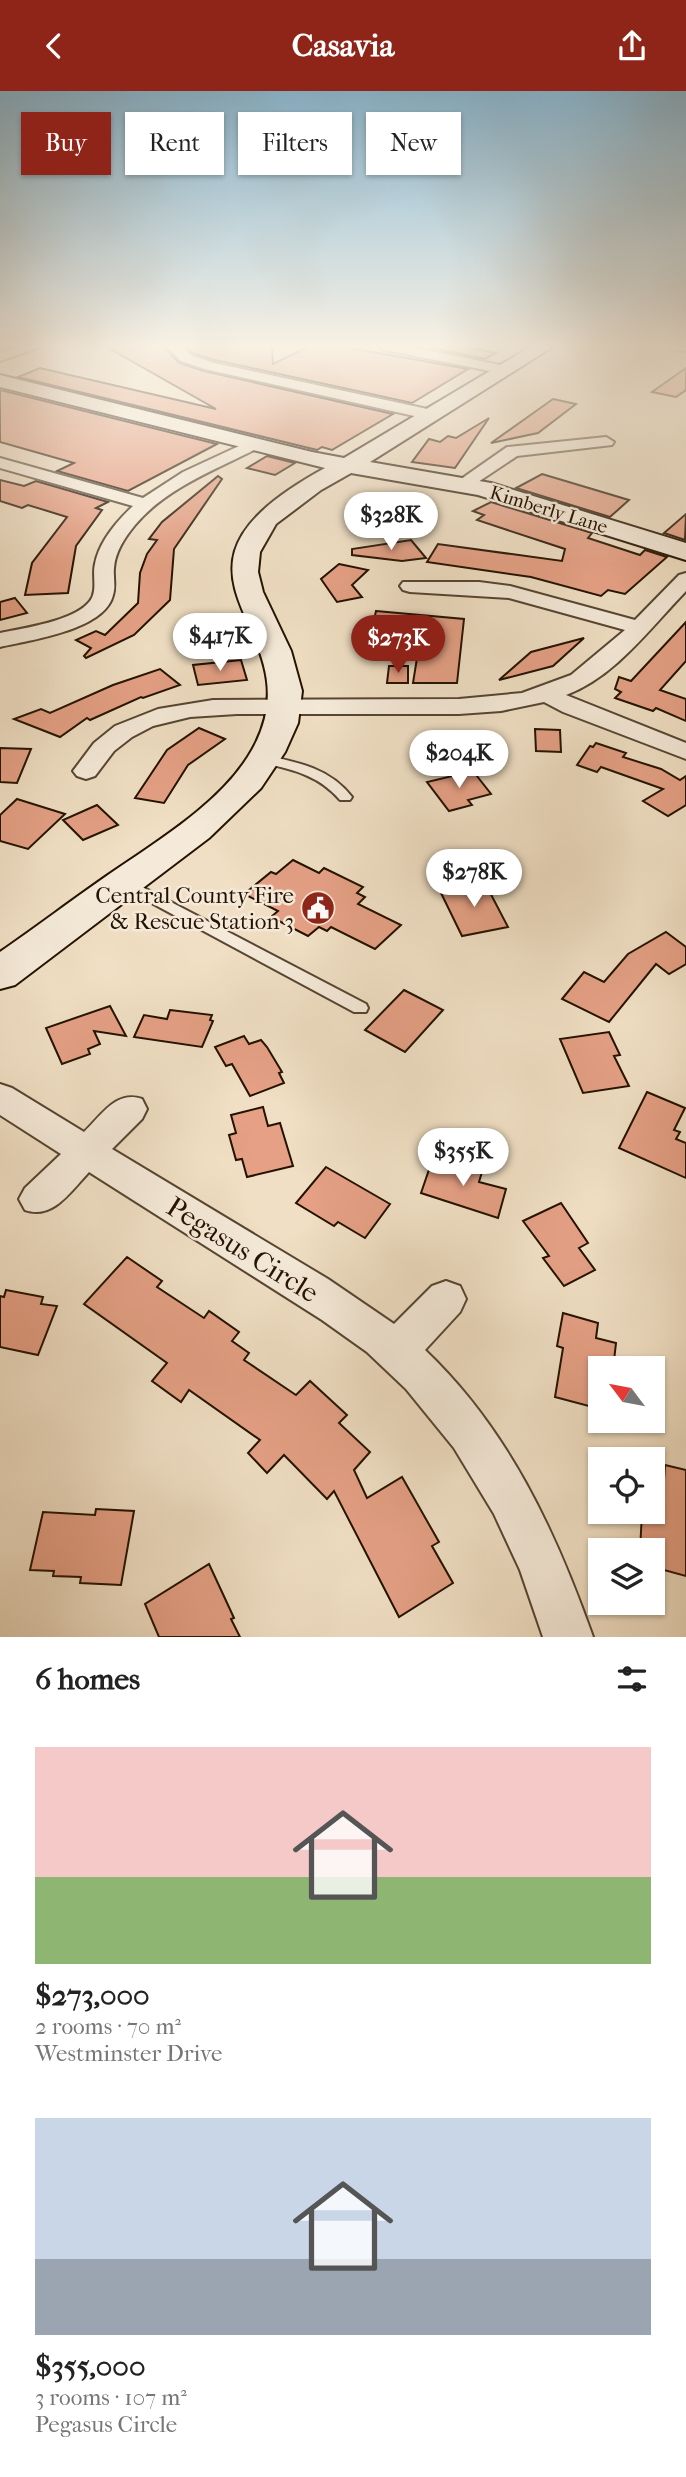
<!DOCTYPE html>
<meta charset="utf-8">
<style>
body{margin:0;font-family:"IM FELL French Canon",serif;background:#f2f2f2;color:#222;height:100vh;display:flex;flex-direction:column;font-size:26px;white-space:nowrap}
*{box-sizing:border-box;margin:0}
p{font-size:23px;color:#767676}
.icon{flex:none;width:38px;height:38px;fill:none;stroke:currentColor;stroke-width:2;stroke-linecap:round;stroke-linejoin:round}
.map{position:relative;height:1546px;overflow:hidden}
.drawer{display:flex;flex-direction:column;background:#fff;flex:1}
.drawer>*{flex:none}
.guide{position:absolute;left:21px;top:21px;width:644px;height:63px;display:flex;gap:14px}
.needle{width:46px;rotate:302deg}
.tools{position:absolute;left:588px;top:1265px;display:grid;gap:14px}
.tools a{display:grid;place-items:center;width:77px;height:77px;border-radius:0px;background:#fff;box-shadow:0 2px 5px #0004;font-size:35px}
.price{position:absolute;translate:-50% -60px;padding:0 16px;border-radius:24px;background:#fff;color:#222;font-size:23px;line-height:46px;filter:drop-shadow(0 2px 4px #0008)}
.price::after{content:'';position:absolute;left:50%;top:42px;width:21px;height:16px;margin-left:-10px;background:inherit;clip-path:polygon(0 0,100% 0,50% 100%)}
.price.on{background:#8f2418;color:#fff}
ul{padding:0;list-style:none}
li{display:grid;align-content:center;gap:14px;height:371px;padding:0 35px}
li span{display:grid;place-items:center;height:217px;border-radius:0px;color:#555}
li>.icon{margin-inline-start:auto}
span .icon{width:126px;height:126px;fill:#fffc;stroke-width:1}
li b{font-size:30px}
h2{display:flex;justify-content:space-between;align-items:center;height:84px;padding:0 35px;font-size:30px}
.chip{padding:0 24px;border-radius:0px;background:#fff;box-shadow:0 2px 5px #0004;font-size:24px;line-height:63px}
.chip.on{background:#8f2418;color:#fff}
header{display:flex;justify-content:space-between;align-items:center;height:91px;padding:0 35px;background:#8f2418;color:#fff;font-size:32px;font-weight:700}
.map>svg:first-child{display:block}
.building{fill:#e5a085;stroke:#231200;stroke-width:2}
.lines{fill:none;stroke-linecap:round;stroke-linejoin:round}
.lane-casing{stroke:#564531;stroke-width:4}
.street-casing{stroke:#564531;stroke-width:4}
.secondary-casing{stroke:#231200;stroke-width:4}
.lane{fill:#f5ead9;fill-rule:evenodd}
.street{fill:#f5ead9;fill-rule:evenodd}
.secondary{fill:#f5ead9;fill-rule:evenodd}
.labels{text-anchor:middle;stroke-width:5;stroke-linejoin:round;paint-order:stroke}
.far-street-label{font-size:19px;fill:#231200;stroke:#f5ead9}
.poi-label{font-size:23px;fill:#231200;stroke:#f5ead9;text-anchor:end}
.near-street-label{font-size:28px;fill:#231200;stroke:#f5ead9}
</style>
<header><svg class="icon" aria-label="back" viewBox="0 0 24 24"><path d="M15 5l-7 7 7 7"/></svg>Casavia<svg class="icon" aria-label="share" viewBox="0 0 24 24"><path d="M12 15V3M7 8l5-5 5 5M5 13v7h14v-7"/></svg></header>
<div class="map">
<svg width="686" height="1546" viewBox="0 0 686 1546">
<rect width="100%" height="100%" fill="#f0dfc4"/>
<filter id="stains"><feTurbulence type="fractalNoise" baseFrequency=".00286" numOctaves="4"/><feColorMatrix values="0 0 0 0 .2 0 0 0 0 .09 0 0 0 0 .02 0 0 0 .5 -.17"/></filter>
<radialGradient id="worn" r=".72"><stop offset=".6" stop-color="#630" stop-opacity="0"/><stop offset="1" stop-color="#630" stop-opacity=".3"/></radialGradient>
<g class="building">
<path d="M105,255H163L179,272L204,280L393,323L332,359L322,356L317,359L18,286L40,277L216,318Z"/>
<path d="M185,255H272L273,273L310,255H340L468,278L412,312L215,269L192,262Z"/>
<path d="M436,255H461L496,262L485,268L432,257Z"/>
<path d="M686,277V299L676,306L652,301Z"/>
<path d="M0,299L217,353L128,400L57,380L74,372L0,351Z"/>
<path d="M553,308L576,313L538,342L491,352Z"/>
<path d="M489,327L455,377L412,371L429,348L440,351L448,345L456,347Z"/>
<path d="M267,365L295,372L275,384L247,377Z"/>
<path d="M542,383L629,409L610,426L516,397Z"/>
<path d="M218,385L222,388L174,458L170,509L134,544L86,567L84,565L91,557L76,549L96,540L105,544L138,512L140,482L147,463L157,449L149,448L162,431Z"/>
<path d="M0,389L24,395L36,390L108,411L96,417L102,419L76,455L68,502L25,504L32,472L67,426L28,414L22,417L0,410Z"/>
<path d="M491,411L592,442L588,447L640,464L645,459L667,466L625,503L608,499L601,505L531,486L427,471L438,453L562,470L565,458L477,429L484,424L473,420Z"/>
<path d="M686,423L685,449L664,442Z"/>
<path d="M411,449L426,467L402,470L352,464V458Z"/>
<path d="M339,473L368,479L352,494L362,506L337,511L321,488Z"/>
<path d="M15,507L27,522L0,529V511Z"/>
<path d="M376,520L464,528L457,592H413L421,542L374,529Z"/>
<path d="M686,531V570L660,599L686,608V630L656,617L653,620L615,607L621,601L615,598L619,586L631,590Z"/>
<path d="M584,547L553,575L499,589L531,561Z"/>
<path d="M241,569L247,589L198,594L193,574Z"/>
<path d="M389,575H408V592H387Z"/>
<path d="M160,578L180,594L143,607L141,606L90,629L87,627L60,646L14,628L41,618L50,622L113,594Z"/>
<path d="M199,637L225,648L188,674L164,712L135,707L167,659Z"/>
<path d="M535,638L560,639L561,661L536,660Z"/>
<path d="M596,652L626,662L623,666L661,678L680,689L686,685V714L668,725L643,710L663,698L601,676L597,681L577,674L590,655L593,656Z"/>
<path d="M0,657L31,658L17,692L0,691Z"/>
<path d="M473,680L491,703L468,709L472,714L449,720L427,691Z"/>
<path d="M17,708L65,723L28,758L0,750V724Z"/>
<path d="M97,714L118,734L83,749L63,729Z"/>
<path d="M293,769L319,782L324,777L363,796L357,802L365,806L358,813L401,834L375,858L331,836L327,840L319,836L308,845L271,826L278,820L244,803L271,781L276,783Z"/>
<path d="M485,792L508,836L462,845L440,800Z"/>
<path d="M666,841L686,856V873L669,883L656,873L609,931L562,908L584,881L604,891L628,863Z"/>
<path d="M404,899L443,919L405,961L365,939Z"/>
<path d="M110,915L126,945L94,940L100,953L88,958L90,963L62,973L46,937Z"/>
<path d="M170,919L212,924L210,929L213,930L202,956L134,946L144,924L167,928Z"/>
<path d="M609,941L620,964L614,965L629,995L583,1002L560,948Z"/>
<path d="M244,945L249,953L261,949L267,956L282,981L279,982L284,992L250,1005L232,973L226,975L215,956Z"/>
<path d="M647,1001L685,1017L674,1039L680,1041L676,1048L686,1052V1087L619,1057Z"/>
<path d="M263,1016L268,1035L280,1032L293,1075L247,1086L242,1068L236,1069L229,1044L236,1042L231,1024Z"/>
<path d="M433,1067L482,1081L479,1091L506,1098L498,1127L421,1102Z"/>
<path d="M326,1076L390,1113L365,1147L338,1131L334,1135L296,1112Z"/>
<path d="M561,1112L588,1152L579,1157L595,1179L564,1195L543,1167L549,1165L523,1130Z"/>
<path d="M127,1166L162,1190L157,1196L204,1227L209,1220L239,1241L232,1250L249,1262L244,1269L296,1304L310,1290L347,1324L339,1332L370,1361L354,1379L367,1407L402,1386L439,1451L432,1455L453,1492L399,1526L334,1400L327,1408L284,1364L267,1382L248,1362L260,1349L189,1299L181,1311L152,1290L167,1272L84,1213Z"/>
<path d="M6,1199L43,1206L41,1213L57,1215L38,1264L0,1256V1205L4,1206Z"/>
<path d="M563,1222L598,1232L596,1247L616,1252L613,1278H600V1318L555,1306L563,1257L557,1255Z"/>
<path d="M665,1374L686,1379V1485L653,1476V1460H640L642,1421H653V1386L664,1389Z"/>
<path d="M96,1418L134,1420L121,1494L80,1492L81,1486L53,1485L54,1480L30,1479L43,1421L95,1424Z"/>
<path d="M209,1473L234,1527L231,1528L240,1546H159L145,1513Z"/>
</g>
<g class="lines">
<g class="lane-casing">
<g id="lane">
<path d="M263,664C297,671 330,677 352,706L350,709H340C318,683 290,678 259,671L257,668Z"/>
<path d="M125,787L366,913L368,917L366,921H354L120,795L118,792L120,789Z"/>
</g>
</g>
<g class="street-casing">
<g id="street">
<path d="M22,255H44L0,270V262Z"/>
<path d="M166,255H181L191,264L214,272L432,319L440,324L432,329L205,278L181,270Z"/>
<path d="M378,255H406L505,275L512,279L505,283L385,259Z"/>
<path d="M669,255H686V260L671,258Z"/>
<path d="M606,346L614,351L612,354L517,365L469,397H457L454,393L507,356Z"/>
<path d="M252,349L260,354L258,357C215,379 166,397 135,434C125,446 115,461 114,477C113,486 116,495 113,504C105,539 30,549 0,556V542C24,537 75,530 90,510C98,500 92,484 95,473C99,451 117,430 133,415L0,377V367L143,407L183,381Z"/>
<path d="M686,482V500C651,536 615,586 566,604L686,652V668L563,621L544,611L501,620L459,623H237L190,626L153,635L132,646L114,660L95,685L86,688L77,685L73,680L94,652L115,635L158,618L213,609L459,608L522,602L571,584L625,539L509,507L410,501L403,499L400,495L403,491H479L510,495L635,529L679,484Z"/>
<path d="M0,993L12,997L84,1041C102,1024 116,999 142,1008L147,1018L142,1028L112,1058L328,1188L394,1233L432,1195L446,1190L460,1195L466,1208L460,1221L425,1259C508,1338 555,1439 593,1546H543L520,1479L494,1423L454,1357L406,1298L367,1261L322,1229L89,1081C71,1100 53,1129 25,1119L19,1108L25,1097L61,1063L0,1024Z"/>
</g>
</g>
<g class="secondary-casing">
<path id="secondary" d="M532,255H554L370,371L491,392L686,452V469L478,404L351,382L321,399L276,433L260,461L258,481L263,501L291,560L302,600L298,632L285,661L261,697L209,747L15,894L0,898V861C36,836 72,809 108,784C156,751 223,711 252,659C322,535 125,486 325,377L0,296V284L312,361L344,367Z"/>
</g>
<use href="#lane" class="lane"/>
<use href="#street" class="street"/>
<use href="#secondary" class="secondary"/>
</g>
<linearGradient id="sky" x2="0" y2="1"><stop stop-color="#89b8d3"/><stop offset="0.54" stop-color="#f8f1e4"/><stop offset="1" stop-color="#f8f1e4" stop-opacity="0"/></linearGradient>
<rect width="686" height="472" fill="url(#sky)"/>
<defs>
<g id="civic-disc" transform="scale(1.75)"><circle r="9.5" fill="#8f2418" stroke="#f5ead9"/><path d="M-.6-6.5H3V-4.5H.6V-3L4-1V1h2V6H-6V1h2V-1L-.6-3ZM-1.2 2.5V6h2.4V2.5Z" fill="#fff"/></g>
</defs>
<g fill-rule="evenodd">
<use href="#civic-disc" x="318" y="817"/>
</g>
<g class="labels">
<g class="far-street-label">
<text transform="translate(549 418) rotate(17)" y="7">Kimberly Lane</text>
</g>
<g class="poi-label">
<text x="294" y="812">Central County Fire<tspan x="294" dy="26">&amp; Rescue Station 3</tspan></text>
</g>
<g class="near-street-label">
<text transform="translate(243 1158) rotate(32)" y="10">Pegasus Circle</text>
</g>
</g>
<rect width="100%" height="100%" filter="url(#stains)"/>
<rect width="100%" height="100%" fill="url(#worn)"/>
</svg>
<div class="tools">
<a><svg class="needle" viewBox="-14 -14 28 28"><path d="M0-13l5 13h-10z" fill="#e53935"/><path d="M0 13l5-13h-10z" fill="#767676"/></svg></a>
<a><svg class="icon" aria-label="locate" viewBox="0 0 24 24"><circle cx="12" cy="12" r="6"/><path d="M12 2v4M12 18v4M2 12h4M18 12h4"/></svg></a>
<a><svg class="icon" aria-label="layers" viewBox="0 0 24 24"><path d="M12 4l9 5-9 5-9-5zM3 14l9 5 9-5"/></svg></a>
</div>
<b class="price" style="left:391px;top:461px">$328K</b>
<b class="price" style="left:220px;top:582px">$417K</b>
<b class="price on" style="left:398px;top:584px">$273K</b>
<b class="price" style="left:459px;top:699px">$204K</b>
<b class="price" style="left:474px;top:818px">$278K</b>
<b class="price" style="left:463px;top:1097px">$355K</b>
<div class="guide">
<a class="chip on">Buy</a>
<a class="chip">Rent</a>
<a class="chip">Filters</a>
<a class="chip">New</a>
</div>
</div>
<section class="drawer">
<h2>6 homes<svg class="icon" aria-label="filters" viewBox="0 0 24 24"><path d="M4 7h16M4 17h16"/><circle cx="9" cy="7" r="2"/><circle cx="15" cy="17" r="2"/></svg></h2>
<ul>
<li><span style="background:linear-gradient(#f6c9c9 60%,#8fb573 0)"><svg class="icon" aria-label="home" viewBox="0 0 24 24"><path d="M3 11l9-7 9 7M6 9v11h12V9"/></svg></span><div><b>$273,000</b><p>2 rooms · 70 m²</p><p>Westminster Drive</p></div></li>
<li><span style="background:linear-gradient(#c9d6e8 65%,#9aa5b1 0)"><svg class="icon" aria-label="home" viewBox="0 0 24 24"><path d="M3 11l9-7 9 7M6 9v11h12V9"/></svg></span><div><b>$355,000</b><p>3 rooms · 107 m²</p><p>Pegasus Circle</p></div></li>
</ul>
</section>
